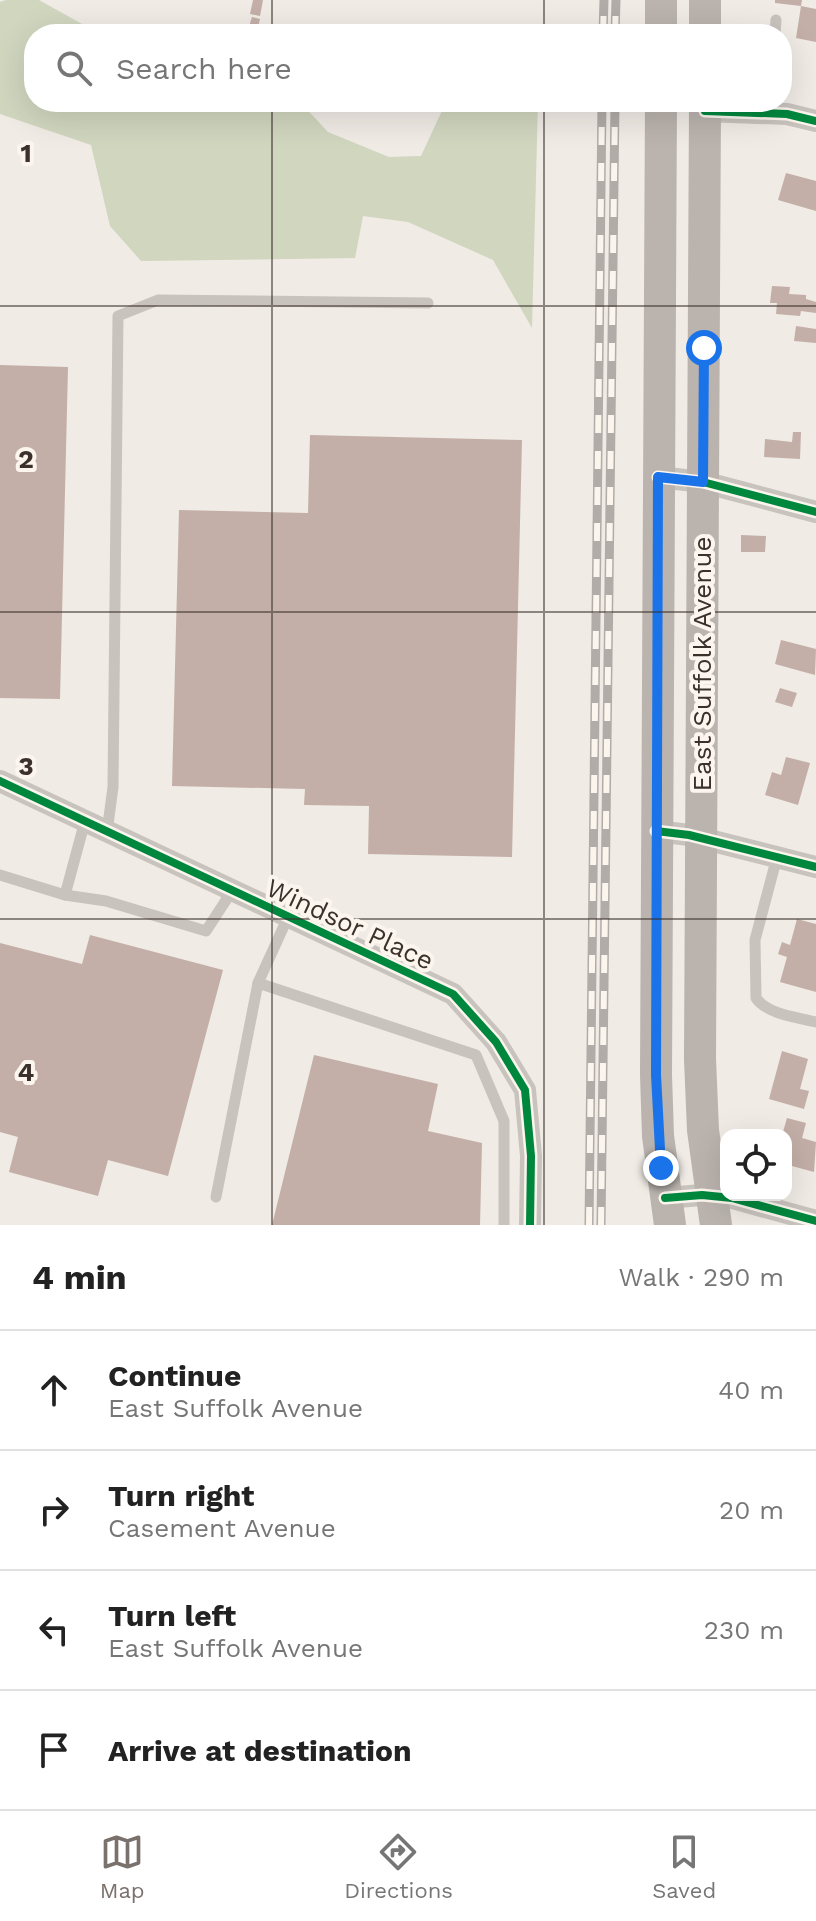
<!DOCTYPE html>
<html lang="en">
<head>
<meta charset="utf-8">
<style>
	body { margin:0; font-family:"Work Sans",sans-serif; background:#f2f2f2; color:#222 }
	.controls { position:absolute; right:24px; bottom:24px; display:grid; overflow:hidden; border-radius:16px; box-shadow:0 8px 32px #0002 }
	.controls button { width:72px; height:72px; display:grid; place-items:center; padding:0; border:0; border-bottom:2px solid #e0e0e0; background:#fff; color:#222; font:40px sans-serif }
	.stop { position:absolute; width:24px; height:24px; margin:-18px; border:6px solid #1a73e8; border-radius:50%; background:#fff }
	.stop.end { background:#1a73e8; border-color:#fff; box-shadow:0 2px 8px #0008 }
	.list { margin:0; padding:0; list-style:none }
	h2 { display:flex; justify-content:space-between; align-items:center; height:104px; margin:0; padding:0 32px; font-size:34px }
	h2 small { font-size:26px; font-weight:400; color:#767676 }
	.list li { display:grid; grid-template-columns:52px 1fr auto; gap:24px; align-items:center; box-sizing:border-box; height:120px; padding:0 32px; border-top:2px solid #e0e0e0 }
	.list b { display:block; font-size:30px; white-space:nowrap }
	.list p { margin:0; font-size:26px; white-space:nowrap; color:#767676 }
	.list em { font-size:26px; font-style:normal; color:#767676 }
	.icon { flex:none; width:44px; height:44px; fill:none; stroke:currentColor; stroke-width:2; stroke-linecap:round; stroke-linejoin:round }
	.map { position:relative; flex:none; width:816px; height:1225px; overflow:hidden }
	.search { position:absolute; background:#fff; box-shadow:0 8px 32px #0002; left:24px; right:24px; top:24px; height:88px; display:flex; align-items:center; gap:20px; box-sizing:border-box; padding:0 28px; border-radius:32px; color:#767676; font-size:30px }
	.sheet { height:584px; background:#fff }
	nav { display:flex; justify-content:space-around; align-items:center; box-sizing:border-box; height:112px; border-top:2px solid #e0e0e0; background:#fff; font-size:22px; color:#767676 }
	nav a { display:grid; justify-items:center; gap:4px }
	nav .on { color:#7a716c }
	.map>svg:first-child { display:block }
</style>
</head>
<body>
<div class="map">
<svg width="816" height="1225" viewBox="0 0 816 1225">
	<rect width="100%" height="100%" fill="#f0ebe5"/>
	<polygon fill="#d1d6bf" points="6,0 39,0 100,34 34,34 34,102 174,102 198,112 262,102 300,102 328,132 389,157 421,156 446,102 538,102 532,328 493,260 408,222 363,216 355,258 141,261 110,226 91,145 0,114 0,2"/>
	<g fill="#c3afa7">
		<polygon points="253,0 263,0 260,16 250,14"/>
		<polygon points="775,0 802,0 801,6 816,9 816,42 796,38 801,6 775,3"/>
		<polygon points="252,17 260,19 257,32 248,30"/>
		<polygon points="786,173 816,181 816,211 778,200"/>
		<polygon points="772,286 790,287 789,294 806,295 806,299 816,302 816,313 801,311 800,316 776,314 777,303 770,303"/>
		<polygon points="796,326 816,329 816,343 794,341"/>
		<polygon points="0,365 68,367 60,699 0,698"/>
		<polygon points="793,432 801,432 800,459 764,457 765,439 792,442"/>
		<polygon points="310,435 522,440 512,857 368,854 369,806 304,805 305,789 172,786 179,510 308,513"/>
		<polygon points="741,535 766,536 765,552 741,552"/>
		<polygon points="781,640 816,649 815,675 775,664"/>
		<polygon points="780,688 797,693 792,707 775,702"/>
		<polygon points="786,757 810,763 798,805 765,795 772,772 781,775"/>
		<polygon points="797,919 816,924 816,992 780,982 787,957 778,954 782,942 790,945"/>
		<polygon points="90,935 223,970 168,1176 108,1160 98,1196 9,1172 18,1137 0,1132 0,943 82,964"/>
		<polygon points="782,1051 808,1059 800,1089 809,1091 804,1109 769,1099"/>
		<polygon points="314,1055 438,1084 428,1131 482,1143 480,1225 272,1225"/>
		<polygon points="787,1118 806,1123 802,1138 816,1142 814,1172 792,1166 790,1171 786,1170 786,1135 778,1135 779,1131 783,1132"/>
	</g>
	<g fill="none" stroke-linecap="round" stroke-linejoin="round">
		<g stroke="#c9c3be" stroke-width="11">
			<polyline points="775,34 776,20"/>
			<polyline points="107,832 113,787 118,316 158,300 428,303"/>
			<path d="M 777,857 L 755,940 L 756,998 C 768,1015 797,1017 816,1022"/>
			<polyline points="0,875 65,895 85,821"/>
			<polyline points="65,895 106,901 206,931 232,891"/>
			<polyline points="258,983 476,1055 504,1121 504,1225"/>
			<polyline points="216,1197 258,983 288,917"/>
		</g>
		<g stroke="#c9c3be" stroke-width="22">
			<polyline points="705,111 787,114 816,121"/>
			<polyline points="658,477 703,482 816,512"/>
			<polyline points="0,781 453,994 496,1042 525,1090 531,1156 530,1225"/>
			<polyline points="656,831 689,835 816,867"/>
			<polyline points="665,1198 702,1195 732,1198 816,1221"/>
		</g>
		<g stroke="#bab3ae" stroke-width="32">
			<polyline points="661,34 661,0"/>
			<polyline points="705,34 705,0"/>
			<polyline points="661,102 656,1075 658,1136 670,1225"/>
			<polyline points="705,102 700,1059 703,1130 716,1225"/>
		</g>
		<g stroke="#b1aca8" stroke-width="9">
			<g id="rail">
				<polyline points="603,34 604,0"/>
				<polyline points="615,34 616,0"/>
				<polyline points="589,1225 602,102"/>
				<polyline points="601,1225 615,102"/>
			</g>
		</g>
		<use href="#rail" stroke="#fbf5ee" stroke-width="6" stroke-dasharray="18" stroke-linecap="butt"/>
		<g stroke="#fbf5ee" stroke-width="13">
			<g id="cycleway">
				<polyline points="705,111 787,114 816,121"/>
				<polyline points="658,477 703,482 816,512"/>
				<polyline points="0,781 453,994 496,1042 525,1090 531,1156 530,1225"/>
				<polyline points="656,831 689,835 816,867"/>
				<polyline points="665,1198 702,1195 732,1198 816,1221"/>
			</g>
		</g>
		<use href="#cycleway" stroke="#00873e" stroke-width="8"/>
	</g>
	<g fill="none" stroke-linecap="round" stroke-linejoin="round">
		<polyline stroke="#1a73e8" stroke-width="10" points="661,1168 656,1075 658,477 703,482 704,348"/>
	</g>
	<path fill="none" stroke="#3b302b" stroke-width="2" stroke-opacity="0.55" d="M 272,0 L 272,34M 544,0 L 544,34M 272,102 L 272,1225M 544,102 L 544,1225M 0,306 L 816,306M 0,612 L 816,612M 0,919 L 816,919"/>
	<g text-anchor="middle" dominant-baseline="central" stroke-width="8" stroke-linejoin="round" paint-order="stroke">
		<g font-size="26" fill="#3b302b" stroke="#fbf5ee">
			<text transform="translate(702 664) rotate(-90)">East Suffolk Avenue</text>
			<text transform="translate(350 924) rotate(25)">Windsor Place</text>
		</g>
	</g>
	<g font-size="26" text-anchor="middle" font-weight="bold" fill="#3b302b" stroke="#fbf5ee" stroke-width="8" stroke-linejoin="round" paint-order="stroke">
		<text x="26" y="162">1</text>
		<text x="26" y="468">2</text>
		<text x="26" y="775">3</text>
		<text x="26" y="1081">4</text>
	</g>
</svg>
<div class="controls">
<button><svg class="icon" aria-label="locate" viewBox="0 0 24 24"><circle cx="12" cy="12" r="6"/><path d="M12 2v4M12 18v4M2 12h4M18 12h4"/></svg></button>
</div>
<div class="stop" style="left:704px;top:348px"></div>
<div class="stop end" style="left:661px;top:1168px"></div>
<div class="search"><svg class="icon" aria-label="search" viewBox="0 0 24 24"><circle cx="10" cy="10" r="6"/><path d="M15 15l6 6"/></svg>Search here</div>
</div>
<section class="sheet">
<h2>4 min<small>Walk · 290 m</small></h2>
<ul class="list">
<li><svg class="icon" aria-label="ahead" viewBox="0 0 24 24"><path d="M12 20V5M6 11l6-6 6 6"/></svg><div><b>Continue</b><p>East Suffolk Avenue</p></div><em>40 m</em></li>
<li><svg class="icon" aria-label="right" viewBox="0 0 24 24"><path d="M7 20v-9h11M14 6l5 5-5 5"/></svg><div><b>Turn right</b><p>Casement Avenue</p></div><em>20 m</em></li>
<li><svg class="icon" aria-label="left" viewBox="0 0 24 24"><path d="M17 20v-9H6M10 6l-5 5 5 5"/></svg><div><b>Turn left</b><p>East Suffolk Avenue</p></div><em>230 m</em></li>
<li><svg class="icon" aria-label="arrive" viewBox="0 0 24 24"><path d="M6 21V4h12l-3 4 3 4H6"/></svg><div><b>Arrive at destination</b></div></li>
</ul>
</section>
<nav>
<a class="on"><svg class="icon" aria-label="map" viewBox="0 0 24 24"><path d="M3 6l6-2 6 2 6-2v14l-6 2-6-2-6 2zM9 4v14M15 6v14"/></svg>Map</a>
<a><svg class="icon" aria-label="directions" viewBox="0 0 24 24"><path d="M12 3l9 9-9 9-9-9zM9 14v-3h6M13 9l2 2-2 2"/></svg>Directions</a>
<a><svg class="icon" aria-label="saved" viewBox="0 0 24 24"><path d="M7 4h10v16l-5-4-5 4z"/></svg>Saved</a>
</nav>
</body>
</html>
